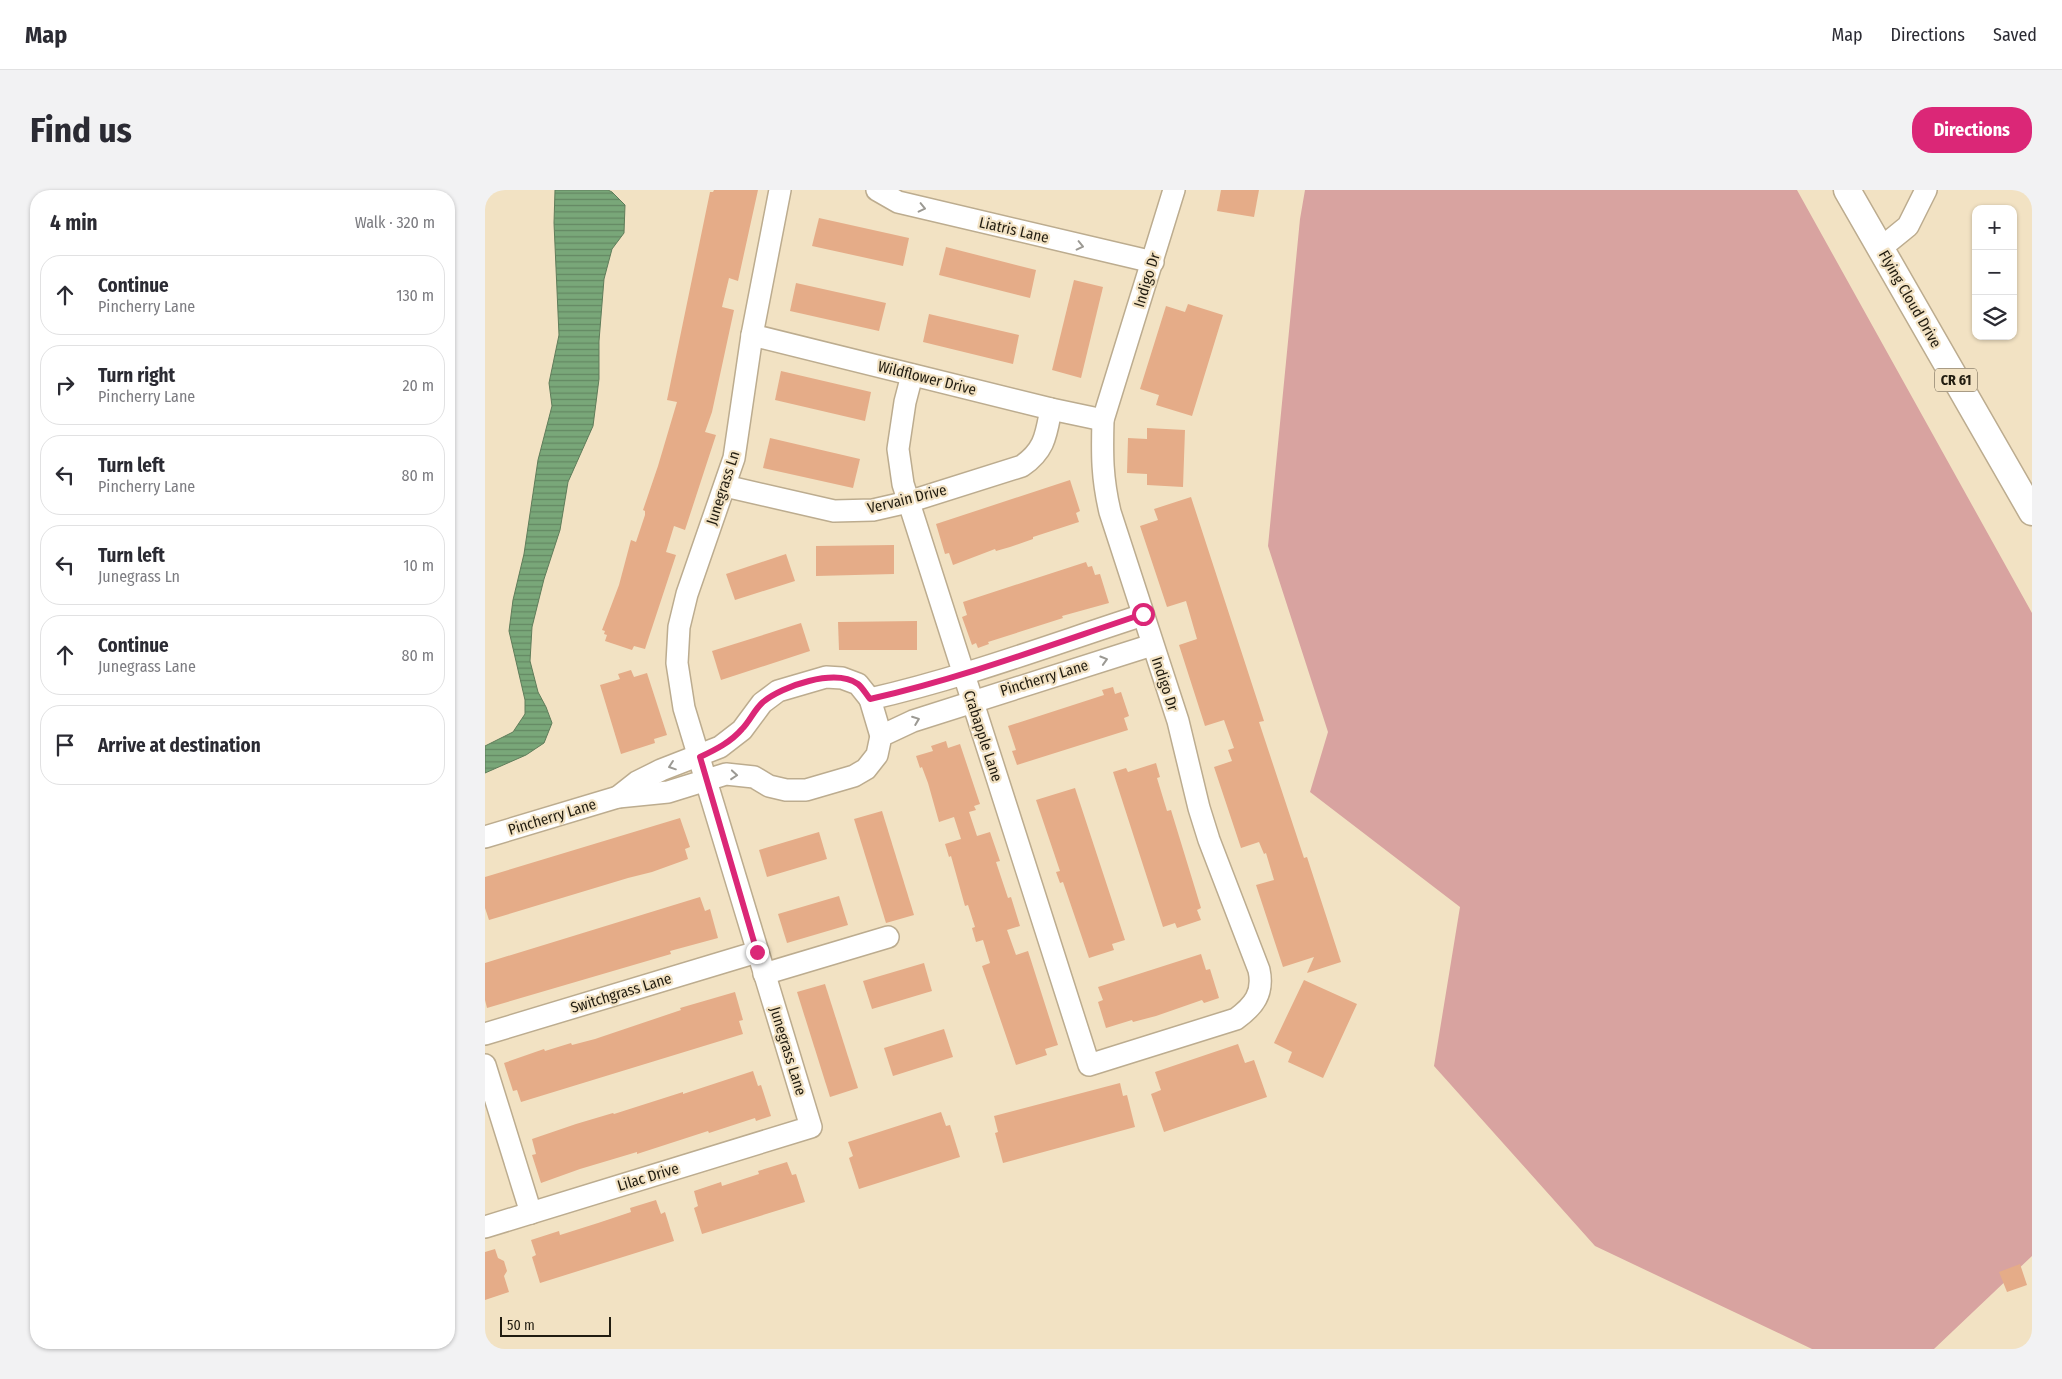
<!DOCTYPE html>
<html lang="en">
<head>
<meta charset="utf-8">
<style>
	body { margin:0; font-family:"Fira Sans Condensed",sans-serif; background:#f2f2f3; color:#2b2b33 }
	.controls { position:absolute; right:15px; top:15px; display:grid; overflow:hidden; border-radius:10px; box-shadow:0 1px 4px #0004 }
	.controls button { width:45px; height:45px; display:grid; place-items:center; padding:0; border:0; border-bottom:1px solid #e1e1e2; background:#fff; color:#2b2b33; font:25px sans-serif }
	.scale { position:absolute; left:15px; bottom:12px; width:111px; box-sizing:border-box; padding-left:5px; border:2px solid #211c10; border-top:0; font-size:14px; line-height:18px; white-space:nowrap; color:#211c10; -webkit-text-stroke:4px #f2e2c3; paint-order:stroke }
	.stop { position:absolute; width:15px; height:15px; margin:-11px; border:4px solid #db2777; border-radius:50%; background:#fff }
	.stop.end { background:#db2777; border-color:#fff; box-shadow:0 1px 5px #0008 }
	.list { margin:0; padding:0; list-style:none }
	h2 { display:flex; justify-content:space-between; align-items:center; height:65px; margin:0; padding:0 20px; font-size:21px }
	h2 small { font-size:16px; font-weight:400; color:#7c7c81 }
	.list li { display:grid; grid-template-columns:32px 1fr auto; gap:15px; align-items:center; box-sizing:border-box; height:80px; margin:0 10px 10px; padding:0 10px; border:1px solid #e1e1e2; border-radius:20px }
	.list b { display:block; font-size:19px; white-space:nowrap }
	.list p { margin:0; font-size:16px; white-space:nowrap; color:#7c7c81 }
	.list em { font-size:16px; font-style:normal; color:#7c7c81 }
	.icon { flex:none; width:28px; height:28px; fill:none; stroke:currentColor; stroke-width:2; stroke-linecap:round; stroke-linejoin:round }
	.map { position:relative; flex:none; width:1547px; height:1159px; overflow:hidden; border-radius:20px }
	header { display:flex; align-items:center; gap:30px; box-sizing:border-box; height:70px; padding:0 25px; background:#fff; border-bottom:1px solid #e1e1e2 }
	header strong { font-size:24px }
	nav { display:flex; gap:28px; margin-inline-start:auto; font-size:18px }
	.intro { display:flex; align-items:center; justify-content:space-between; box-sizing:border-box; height:120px; padding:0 30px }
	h1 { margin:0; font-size:35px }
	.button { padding:12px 22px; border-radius:20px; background:#db2777; color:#fff; font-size:18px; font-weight:700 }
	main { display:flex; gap:30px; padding:0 30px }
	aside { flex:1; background:#fff; border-radius:20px; box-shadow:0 1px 4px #0004 }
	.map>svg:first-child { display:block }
</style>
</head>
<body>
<header>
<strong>Map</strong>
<nav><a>Map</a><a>Directions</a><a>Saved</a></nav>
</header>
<div class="intro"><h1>Find us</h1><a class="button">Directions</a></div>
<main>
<aside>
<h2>4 min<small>Walk · 320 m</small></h2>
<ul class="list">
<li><svg class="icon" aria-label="ahead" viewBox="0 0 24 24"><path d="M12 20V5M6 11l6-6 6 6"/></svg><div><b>Continue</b><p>Pincherry Lane</p></div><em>130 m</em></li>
<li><svg class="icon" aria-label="right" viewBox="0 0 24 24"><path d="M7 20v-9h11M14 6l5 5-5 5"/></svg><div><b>Turn right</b><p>Pincherry Lane</p></div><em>20 m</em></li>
<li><svg class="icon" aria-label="left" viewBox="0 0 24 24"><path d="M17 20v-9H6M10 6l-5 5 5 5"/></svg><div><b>Turn left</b><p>Pincherry Lane</p></div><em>80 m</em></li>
<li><svg class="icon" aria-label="left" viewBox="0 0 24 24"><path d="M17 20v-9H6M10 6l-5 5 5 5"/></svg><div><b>Turn left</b><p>Junegrass Ln</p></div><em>10 m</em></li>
<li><svg class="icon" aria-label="ahead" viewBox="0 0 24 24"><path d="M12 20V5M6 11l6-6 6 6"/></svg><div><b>Continue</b><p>Junegrass Lane</p></div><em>80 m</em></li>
<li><svg class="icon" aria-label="arrive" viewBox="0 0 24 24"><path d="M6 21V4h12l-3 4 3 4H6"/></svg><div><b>Arrive at destination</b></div></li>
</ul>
</aside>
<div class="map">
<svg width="1547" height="1159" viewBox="0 0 1547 1159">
	<defs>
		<pattern id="water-rules" width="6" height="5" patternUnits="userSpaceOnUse" patternTransform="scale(1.25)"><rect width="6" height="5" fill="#79a779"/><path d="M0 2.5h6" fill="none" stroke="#638762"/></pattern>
	</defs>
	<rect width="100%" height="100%" fill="#f2e2c3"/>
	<polygon fill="#d8a3a0" points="820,0 1312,0 1547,423 1547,1066 1449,1159 1327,1159 1110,1056 949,876 975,717 825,602 843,542 783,356 815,29"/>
	<polygon fill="url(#water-rules)" stroke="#5f7d5a" points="70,0 123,0 127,2 140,15 139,43 127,59 119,89 114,151 114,189 108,236 83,292 75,340 59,389 47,437 45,471 53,502 61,517 67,533 59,553 41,565 0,583 0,556 28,542 40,524 40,510 24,441 28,410 39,364 53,270 67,216 64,193 74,145 69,33"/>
	<g fill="#e5ac88">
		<polygon points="229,0 273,0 253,91 244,88 237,117 249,120 227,222 220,242 231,245 200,340 189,336 181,362 191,365 160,459 149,456 147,460 120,451 122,445 119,444 120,441 117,440 134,395 146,350 151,352 160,325 160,321 158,320 173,276 192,212 182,210 225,2 228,2"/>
		<polygon points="736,0 774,0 769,27 732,21"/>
		<polygon points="334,28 424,48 418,76 327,56"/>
		<polygon points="461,57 551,80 545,108 454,85"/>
		<polygon points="589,90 618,97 596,188 567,180"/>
		<polygon points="311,93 401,113 394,141 305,121"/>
		<polygon points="703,114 738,125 707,226 671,215 674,205 655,199 681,116 700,122"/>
		<polygon points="444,124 534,145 528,174 438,152"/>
		<polygon points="296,181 386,202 380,231 290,210"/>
		<polygon points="662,238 700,240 698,297 662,295 662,284 642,283 643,248 662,249"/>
		<polygon points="285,248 375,269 368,298 278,278"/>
		<polygon points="585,290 595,321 591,323 594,332 548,347 548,349 525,357 511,361 510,359 468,375 464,363 460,364 451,334"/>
		<polygon points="706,307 779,531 774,532 819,668 822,667 856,772 822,783 829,767 798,777 771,695 789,690 781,663 779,664 774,652 756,658 729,577 747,571 743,560 749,558 739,530 720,536 694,455 712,449 701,411 682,417 655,336 673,330 669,319"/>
		<polygon points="409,355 409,384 331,386 331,356"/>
		<polygon points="301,364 310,391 250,410 241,384"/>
		<polygon points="601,372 603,377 607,376 610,385 615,384 624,413 577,426 578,428 503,452 504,454 493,458 491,453 487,455 477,427 482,425 478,412"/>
		<polygon points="432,431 432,460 354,460 353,432"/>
		<polygon points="316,433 325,461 236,490 227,461"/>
		<polygon points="146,480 149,487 162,483 182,545 169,549 170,553 136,564 115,495 135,489 133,484"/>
		<polygon points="628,497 630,504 636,502 644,526 639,528 643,540 532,575 527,561 531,560 523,536 619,505 617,500"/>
		<polygon points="461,551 463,558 475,554 495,614 489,616 491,620 484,622 492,646 505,642 515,671 511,672 523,708 526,707 535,736 522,740 531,765 543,761 573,855 560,859 562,865 531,875 497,776 505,773 498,750 491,752 487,738 490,737 483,715 480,716 466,666 464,667 460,654 476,649 469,627 454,632 443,593 437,577 435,578 431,566 448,561 446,556"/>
		<polygon points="671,573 675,587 672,588 682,621 686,620 716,718 712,720 716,730 692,738 690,733 678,737 628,582 641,578 643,582"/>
		<polygon points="590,598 640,750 627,754 629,760 604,768 578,692 575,693 571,682 575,681 551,610"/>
		<polygon points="397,621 429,725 401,733 369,629"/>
		<polygon points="195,628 205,657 200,659 203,669 167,682 143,688 4,730 0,718 0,687"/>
		<polygon points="334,642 342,669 282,687 274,660"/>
		<polygon points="354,706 363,735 302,753 293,724"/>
		<polygon points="215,707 220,721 225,719 233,748 185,761 186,764 2,818 0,810 0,773"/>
		<polygon points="716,764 721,780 725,779 734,808 719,813 717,810 671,826 648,832 647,830 621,838 613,812 618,810 613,797"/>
		<polygon points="439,773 447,801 387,819 378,791"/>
		<polygon points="819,790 872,814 838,888 803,872 807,862 789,853"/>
		<polygon points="340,794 373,898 345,907 312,802"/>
		<polygon points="250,802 258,830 254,831 258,844 36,912 32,900 28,901 19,873 59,859 60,861 86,853 87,855 110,849 196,820 195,818"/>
		<polygon points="459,839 468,867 408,886 399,858"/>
		<polygon points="753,854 760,873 769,870 782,907 679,942 666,904 676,900 670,882"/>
		<polygon points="268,881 273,896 276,895 286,926 271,931 270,928 224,943 223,941 152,964 152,962 95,979 56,993 47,965 51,964 47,949 91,934 128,923 129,924 198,902 198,904"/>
		<polygon points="635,893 638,906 642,905 650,937 518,973 510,943 513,942 509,926"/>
		<polygon points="456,922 461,936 465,935 475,967 374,999 364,968 368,966 363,952"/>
		<polygon points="302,972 307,985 311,984 320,1012 217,1044 209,1018 213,1016 209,1001 236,992 237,996 274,984 273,981"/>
		<polygon points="171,1010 176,1024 180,1022 189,1051 55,1093 47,1067 51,1065 46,1050 74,1041 75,1045 113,1033 146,1022 145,1018"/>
		<polygon points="10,1059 13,1068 19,1071 22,1081 19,1086 24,1102 0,1110 0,1062"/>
		<polygon points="1535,1074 1542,1095 1522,1102 1514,1082"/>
	</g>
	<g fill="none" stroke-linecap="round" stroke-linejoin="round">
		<g stroke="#bcac8f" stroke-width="24">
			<g id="minor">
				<polyline points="392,0 413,12 668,72"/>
				<polyline points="1396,58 1423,36 1441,0"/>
				<polyline points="267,145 566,219 618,230"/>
				<path d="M 427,185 L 420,212 L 413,259 L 418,294 L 604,875 L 751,829 C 769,816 779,803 774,780 L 724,650 L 714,618 L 693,531 L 625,322 C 617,288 617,265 618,230 L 689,0"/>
				<path d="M 240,296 L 349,321 L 388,320 L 423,312 L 537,276 C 560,260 561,245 566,219"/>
				<polyline points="385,509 396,546"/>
				<path d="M 133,607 L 152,592 L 176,580 L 235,557 L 257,540 L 277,513 L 293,501 L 341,487 L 357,488 L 373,494 L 385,509 C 478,488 568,454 658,425"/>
				<polyline points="0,647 133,607 183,602 241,584 269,587 284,596 301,600 321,600 369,586 381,579 392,565 396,546 428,531 667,455"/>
				<polyline points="279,784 403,747"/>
				<polyline points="0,844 272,762"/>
				<polyline points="0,875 46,1023"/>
				<polyline points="0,1037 326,937 199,518 192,473 194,437 202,404 249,268 267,145 295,0"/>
			</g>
		</g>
		<g stroke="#bcac8f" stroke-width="29">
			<polyline id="major" points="1362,0 1547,322"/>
		</g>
		<use href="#minor" stroke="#fff" stroke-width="21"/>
		<use href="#major" stroke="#fff" stroke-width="26"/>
	</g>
	<defs><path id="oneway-chevron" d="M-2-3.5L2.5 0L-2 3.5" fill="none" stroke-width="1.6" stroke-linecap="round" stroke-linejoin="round" transform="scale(1.25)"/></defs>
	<g stroke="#9b9993">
		<use href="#oneway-chevron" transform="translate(437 18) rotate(13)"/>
		<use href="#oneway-chevron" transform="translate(595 56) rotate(13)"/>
		<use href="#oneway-chevron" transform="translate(619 470) rotate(-17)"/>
		<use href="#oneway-chevron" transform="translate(431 530) rotate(-21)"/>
		<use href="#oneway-chevron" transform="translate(187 576) rotate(161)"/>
		<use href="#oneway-chevron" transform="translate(249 585) rotate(5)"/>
	</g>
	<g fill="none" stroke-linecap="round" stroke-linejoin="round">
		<path stroke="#db2777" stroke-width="6" d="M 272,762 L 215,567 C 230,560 246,552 257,539 C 265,531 269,520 278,512 C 297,496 350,478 373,494 C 377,497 381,504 385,509 C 478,488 568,454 658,424"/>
	</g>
	<g text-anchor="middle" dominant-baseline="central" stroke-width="4.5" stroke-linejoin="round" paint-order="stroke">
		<rect fill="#f2e2c3" stroke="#605746" stroke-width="1" x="1450" y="178.5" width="42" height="23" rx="4"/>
		<g font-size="14" font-weight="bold" fill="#211c10">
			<text x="1471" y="190">CR 61</text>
		</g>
		<g font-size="15" fill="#211c10" stroke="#f2e2c3">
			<text transform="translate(529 40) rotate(13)">Liatris Lane</text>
			<text transform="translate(662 90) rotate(-73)">Indigo Dr</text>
			<text transform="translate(1425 109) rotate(60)">Flying Cloud Drive</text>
			<text transform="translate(442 188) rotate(14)">Wildflower Drive</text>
			<text transform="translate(238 298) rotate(-72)">Junegrass Ln</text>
			<text transform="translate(422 309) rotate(-14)">Vervain Drive</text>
			<text transform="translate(559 488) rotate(-17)">Pincherry Lane</text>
			<text transform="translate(680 494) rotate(72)">Indigo Dr</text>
			<text transform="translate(498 546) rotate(72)">Crabapple Lane</text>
			<text transform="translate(67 627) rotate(-17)">Pincherry Lane</text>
			<text transform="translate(136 803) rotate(-17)">Switchgrass Lane</text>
			<text transform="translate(303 861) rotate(73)">Junegrass Lane</text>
			<text transform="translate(163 987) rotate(-17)">Lilac Drive</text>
		</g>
	</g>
</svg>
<div class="controls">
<button>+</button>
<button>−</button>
<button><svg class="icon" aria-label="layers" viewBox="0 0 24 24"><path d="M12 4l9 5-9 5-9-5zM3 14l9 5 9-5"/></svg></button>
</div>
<div class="scale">50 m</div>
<div class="stop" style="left:658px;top:424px"></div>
<div class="stop end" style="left:272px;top:762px"></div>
</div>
</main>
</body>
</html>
